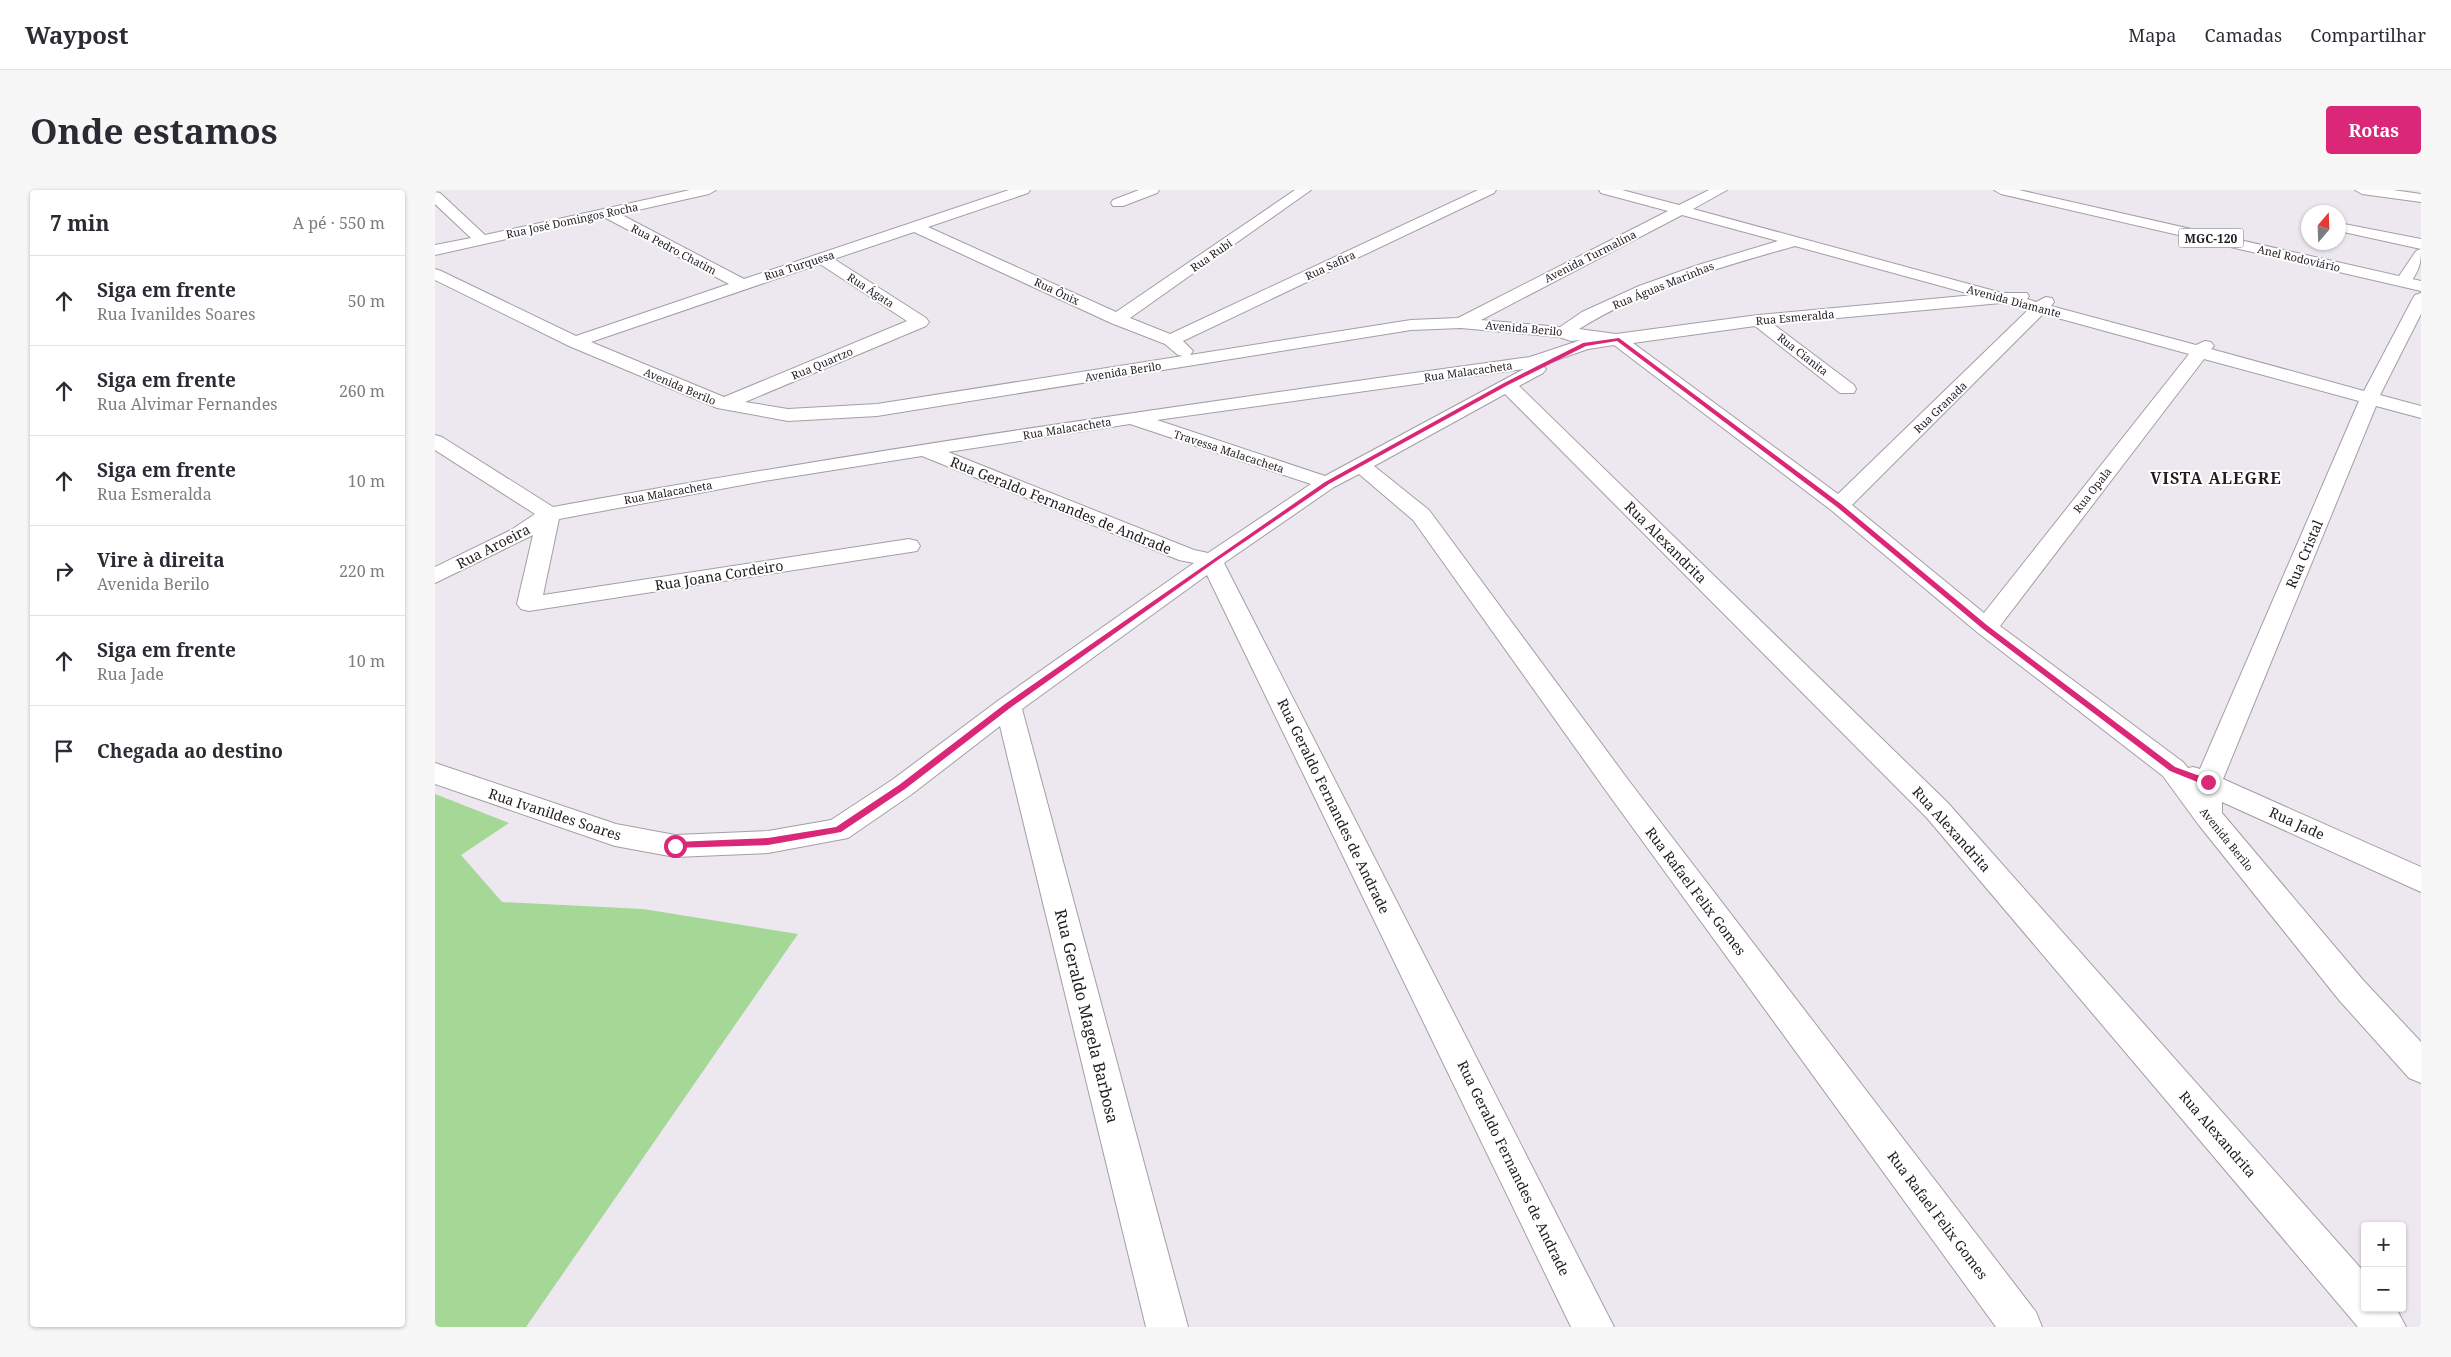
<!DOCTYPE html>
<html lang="pt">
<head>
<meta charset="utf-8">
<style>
	body { margin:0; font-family:"Noto Serif",serif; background:#f7f7f7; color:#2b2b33 }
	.controls { position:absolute; right:15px; bottom:15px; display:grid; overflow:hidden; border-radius:5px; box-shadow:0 1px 4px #0004 }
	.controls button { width:45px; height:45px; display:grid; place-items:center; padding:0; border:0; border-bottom:1px solid #e1e1e2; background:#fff; color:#2b2b33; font:25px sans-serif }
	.compass { position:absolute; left:1866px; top:15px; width:45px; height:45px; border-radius:50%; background:#fff; box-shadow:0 1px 4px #0004; rotate:19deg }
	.stop { position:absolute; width:15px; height:15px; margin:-11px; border:4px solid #db2777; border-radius:50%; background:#fff }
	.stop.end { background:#db2777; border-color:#fff; box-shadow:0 1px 5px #0008 }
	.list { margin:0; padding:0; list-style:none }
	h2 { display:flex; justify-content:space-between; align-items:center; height:65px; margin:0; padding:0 20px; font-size:21px }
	h2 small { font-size:16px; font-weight:400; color:#7c7c81 }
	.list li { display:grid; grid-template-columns:32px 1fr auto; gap:15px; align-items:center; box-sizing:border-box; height:90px; padding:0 20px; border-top:1px solid #e1e1e2 }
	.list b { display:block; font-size:19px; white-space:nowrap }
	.list p { margin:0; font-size:16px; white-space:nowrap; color:#7c7c81 }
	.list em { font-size:16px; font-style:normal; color:#7c7c81 }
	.icon { flex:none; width:28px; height:28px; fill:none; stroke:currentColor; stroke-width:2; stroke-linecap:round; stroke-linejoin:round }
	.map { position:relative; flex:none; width:1986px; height:1137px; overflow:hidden; border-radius:5px }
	header { display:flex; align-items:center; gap:30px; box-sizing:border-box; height:70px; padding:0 25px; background:#fff; border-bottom:1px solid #e1e1e2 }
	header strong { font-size:24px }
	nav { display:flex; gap:28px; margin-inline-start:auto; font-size:18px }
	.intro { display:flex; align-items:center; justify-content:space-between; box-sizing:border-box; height:120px; padding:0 30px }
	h1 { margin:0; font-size:35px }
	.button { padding:12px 22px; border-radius:5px; background:#db2777; color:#fff; font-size:18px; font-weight:700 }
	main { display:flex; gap:30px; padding:0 30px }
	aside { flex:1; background:#fff; border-radius:5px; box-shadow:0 1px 4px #0004 }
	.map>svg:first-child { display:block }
</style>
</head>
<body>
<header>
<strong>Waypost</strong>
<nav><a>Mapa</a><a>Camadas</a><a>Compartilhar</a></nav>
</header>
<div class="intro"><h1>Onde estamos</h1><a class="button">Rotas</a></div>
<main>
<aside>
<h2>7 min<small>A pé · 550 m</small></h2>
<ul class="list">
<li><svg class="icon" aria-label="ahead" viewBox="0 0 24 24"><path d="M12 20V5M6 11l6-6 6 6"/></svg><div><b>Siga em frente</b><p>Rua Ivanildes Soares</p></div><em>50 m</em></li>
<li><svg class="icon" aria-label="ahead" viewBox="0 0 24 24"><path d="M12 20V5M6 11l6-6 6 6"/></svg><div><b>Siga em frente</b><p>Rua Alvimar Fernandes</p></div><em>260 m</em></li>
<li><svg class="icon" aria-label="ahead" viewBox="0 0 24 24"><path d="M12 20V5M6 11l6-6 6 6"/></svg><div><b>Siga em frente</b><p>Rua Esmeralda</p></div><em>10 m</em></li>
<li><svg class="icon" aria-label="right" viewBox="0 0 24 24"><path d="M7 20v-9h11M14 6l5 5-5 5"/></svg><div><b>Vire à direita</b><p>Avenida Berilo</p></div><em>220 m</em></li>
<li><svg class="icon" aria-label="ahead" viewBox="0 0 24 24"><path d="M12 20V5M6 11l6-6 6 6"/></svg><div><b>Siga em frente</b><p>Rua Jade</p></div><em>10 m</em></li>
<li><svg class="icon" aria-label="arrive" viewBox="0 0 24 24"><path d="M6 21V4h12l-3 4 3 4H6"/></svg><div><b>Chegada ao destino</b></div></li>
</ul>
</aside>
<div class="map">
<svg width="1986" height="1137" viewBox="0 0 1986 1137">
	<rect width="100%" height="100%" fill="#ede8f0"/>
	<polygon fill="#a5d796" points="0,604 74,633 26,665 67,712 208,719 363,744 91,1137 0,1137"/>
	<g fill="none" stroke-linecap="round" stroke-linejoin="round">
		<g stroke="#a39ea6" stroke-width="2">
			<g id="minor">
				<path d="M 255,0 L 281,0 L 274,4 L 185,24 L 309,89 L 574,0 L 595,0 L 593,3 L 493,37 L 681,122 L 860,0 L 876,0 L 695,128 L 735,144 L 1043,0 L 1061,0 L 1059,3 L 748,151 L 758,161 L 755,165 L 976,130 L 1023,128 L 1233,21 L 1166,3 L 1164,0 L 1187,0 L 1244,15 L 1274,0 L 1292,0 L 1258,19 L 1567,103 L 1592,103 L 1594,106 L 1592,109 L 1601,112 L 1611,107 L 1617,108 L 1619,112 L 1616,116 L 1761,155 L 1770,151 L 1776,152 L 1779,156 L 1776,159 L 1929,201 L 1978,108 L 1980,105 L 1986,103 L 1986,124 L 1945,205 L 1986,216 L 1986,228 L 1941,216 L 1788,589 L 1986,677 L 1986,702 L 1787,612 L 1787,623 L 1928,790 L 1986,852 L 1986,893 L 1974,888 L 1904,810 L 1763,634 L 1728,586 L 1542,442 L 1396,320 L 1179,155 L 1153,159 L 1107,175 L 1111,179 L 1108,183 L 1084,196 L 1512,612 L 1930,1083 L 1930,1118 L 1961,1118 L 1971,1137 L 1923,1137 L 1492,628 L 1070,204 L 939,276 L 994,320 L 1194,591 L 1601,1122 L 1607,1137 L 1561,1137 L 1174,605 L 978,330 L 924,284 L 899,297 L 789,373 L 1179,1137 L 1136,1137 L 772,385 L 587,519 L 753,1137 L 711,1137 L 565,536 L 477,604 L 413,648 L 333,663 L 240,667 L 180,656 L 0,594 L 0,573 L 181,634 L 240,645 L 333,641 L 396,630 L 457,590 L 564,510 L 759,373 L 744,370 L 487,266 L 329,291 L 124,329 L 108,405 L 474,349 L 482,351 L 485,356 L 482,361 L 94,421 L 86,419 L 82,414 L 98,345 L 0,393 L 0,377 L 76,340 L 100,324 L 0,260 L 0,245 L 7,247 L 118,317 C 442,258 768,212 1095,167 L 1146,150 L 1136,151 L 1124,147 L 1026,138 L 976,140 L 442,226 L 353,231 L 282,218 L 134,156 L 0,90 L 0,79 L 6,81 L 141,146 L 294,94 L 169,27 L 0,65 L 0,55 L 36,48 L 0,14 L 0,2 L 5,3 L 50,45 ZM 1247,25 L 1343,51 L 1263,75 L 1204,96 L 1147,122 L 1125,137 L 1046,130 ZM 479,42 L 676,133 L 730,154 L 743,165 L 748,166 L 442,214 L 353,219 L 310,212 L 491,136 L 494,132 L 491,128 L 399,69 ZM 1360,56 L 1539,105 L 1323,125 L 1181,144 L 1144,139 C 1210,98 1286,77 1360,56 ZM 385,74 L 472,131 L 289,207 L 156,152 ZM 1566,113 L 1593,120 L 1403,304 L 1198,153 L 1320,136 L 1405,203 L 1419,203 L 1421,199 L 1419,195 L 1338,134 ZM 1608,124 L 1754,164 L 1549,423 L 1417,315 ZM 1769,169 L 1924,211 L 1765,579 L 1758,577 L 1753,578 L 1748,572 L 1565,436 ZM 1089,179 L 890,286 L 722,230 ZM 695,234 L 876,294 L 773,363 L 759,360 L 513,262 Z"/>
				<polygon points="704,0 724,0 722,3 688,16 678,16 676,13 678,10"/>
				<polygon points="1920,0 1958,0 1986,4 1986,12 1927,4"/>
				<polygon points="1904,33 1986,49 1986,59 1904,41"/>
				<path d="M 1986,59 C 1986,77 1983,81 1974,95 L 1962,95 L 1960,92 L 1981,61 Z"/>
			</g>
		</g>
		<g stroke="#a39ea6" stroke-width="2">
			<polygon id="major" points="1559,0 1584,0 1986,91 1986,101 1566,4"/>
		</g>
		<use href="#minor" fill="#fff" fill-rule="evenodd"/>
		<use href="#major" fill="#fff" fill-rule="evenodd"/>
	</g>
	<polygon fill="#db2777" points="1184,148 1406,314 1553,436 1740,577 1776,590 1776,595 1770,595 1735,581 1548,439 1402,317 1182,151 1151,156 1073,195 894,294 780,372 575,518 470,599 406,642 333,655 237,658 236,656 240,652 333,648 401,637 464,595 570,514 890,292 1069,193 1148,153"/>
	<g text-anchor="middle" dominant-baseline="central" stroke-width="4" stroke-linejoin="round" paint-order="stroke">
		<g font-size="11" fill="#1f1d20" stroke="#fff">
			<text transform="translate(137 30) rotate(-12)">Rua José Domingos Rocha</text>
			<text transform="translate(239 59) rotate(28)">Rua Pedro Chatim</text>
			<text transform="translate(776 65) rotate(-35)">Rua Rubi</text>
			<text transform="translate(1155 66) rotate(-27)">Avenida Turmalina</text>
			<text transform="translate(1864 68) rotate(13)">Anel Rodoviário</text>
			<text transform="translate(364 75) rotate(-18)">Rua Turquesa</text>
			<text transform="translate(895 75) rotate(-25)">Rua Safira</text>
			<text transform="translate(1228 95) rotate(-22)">Rua Águas Marinhas</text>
			<text transform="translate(436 100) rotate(33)">Rua Ágata</text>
			<text transform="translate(622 101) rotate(25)">Rua Ônix</text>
			<text transform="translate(1579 111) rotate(15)">Avenida Diamante</text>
			<text transform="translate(1360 127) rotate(-5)">Rua Esmeralda</text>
			<text transform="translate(1089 138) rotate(5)">Avenida Berilo</text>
			<text transform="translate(1368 164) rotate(38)">Rua Cianita</text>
			<text transform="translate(387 173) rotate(-23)">Rua Quartzo</text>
			<text transform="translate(688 181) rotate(-9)">Avenida Berilo</text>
			<text transform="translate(1033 181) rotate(-8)">Rua Malacacheta</text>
			<text transform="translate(245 196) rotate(23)">Avenida Berilo</text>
			<text transform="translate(1505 217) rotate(-44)">Rua Granada</text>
			<text transform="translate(632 238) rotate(-9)">Rua Malacacheta</text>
			<text transform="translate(794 261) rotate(18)">Travessa Malacacheta</text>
			<text transform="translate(1657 300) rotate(-52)">Rua Opala</text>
			<text transform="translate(233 302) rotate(-10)">Rua Malacacheta</text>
			<text transform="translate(1792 649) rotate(51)">Avenida Berilo</text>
		</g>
		<rect fill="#fff" stroke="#626163" stroke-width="1" x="1743.5" y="38.5" width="65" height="19" rx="4"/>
		<g font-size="12" font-weight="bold" fill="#1f1d20">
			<text x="1776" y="48">MGC-120</text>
		</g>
		<g font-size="14" fill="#1f1d20" stroke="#fff">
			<text transform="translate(626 315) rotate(22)">Rua Geraldo Fernandes de Andrade</text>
			<text transform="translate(1231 352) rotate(45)">Rua Alexandrita</text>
			<text transform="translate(58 356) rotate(-27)">Rua Aroeira</text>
			<text transform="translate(1869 364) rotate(-67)">Rua Cristal</text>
			<text transform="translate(284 385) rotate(-9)">Rua Joana Cordeiro</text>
			<text transform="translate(899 616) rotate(64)">Rua Geraldo Fernandes de Andrade</text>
			<text transform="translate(120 624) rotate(18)">Rua Ivanildes Soares</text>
			<text transform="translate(1862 633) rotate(24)">Rua Jade</text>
			<text transform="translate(1517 639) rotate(48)">Rua Alexandrita</text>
			<text transform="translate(1261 701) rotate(53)">Rua Rafael Felix Gomes</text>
			<text transform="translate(1783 944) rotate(49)">Rua Alexandrita</text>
			<text transform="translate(1079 978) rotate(64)">Rua Geraldo Fernandes de Andrade</text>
			<text transform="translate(1503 1025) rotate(53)">Rua Rafael Felix Gomes</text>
		</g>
		<g font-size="16" font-weight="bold" letter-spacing="1" fill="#1f1d20" stroke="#fff">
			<text x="1781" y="288">VISTA ALEGRE</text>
		</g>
		<g font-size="16" fill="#1f1d20" stroke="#fff">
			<text transform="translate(652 826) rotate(76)">Rua Geraldo Magela Barbosa</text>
		</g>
	</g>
</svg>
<div class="controls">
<button>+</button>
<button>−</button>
</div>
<svg class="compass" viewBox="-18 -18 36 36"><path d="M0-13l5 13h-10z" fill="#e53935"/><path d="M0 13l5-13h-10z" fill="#7c7c81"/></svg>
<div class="stop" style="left:240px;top:656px"></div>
<div class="stop end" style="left:1773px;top:592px"></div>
</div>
</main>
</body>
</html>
